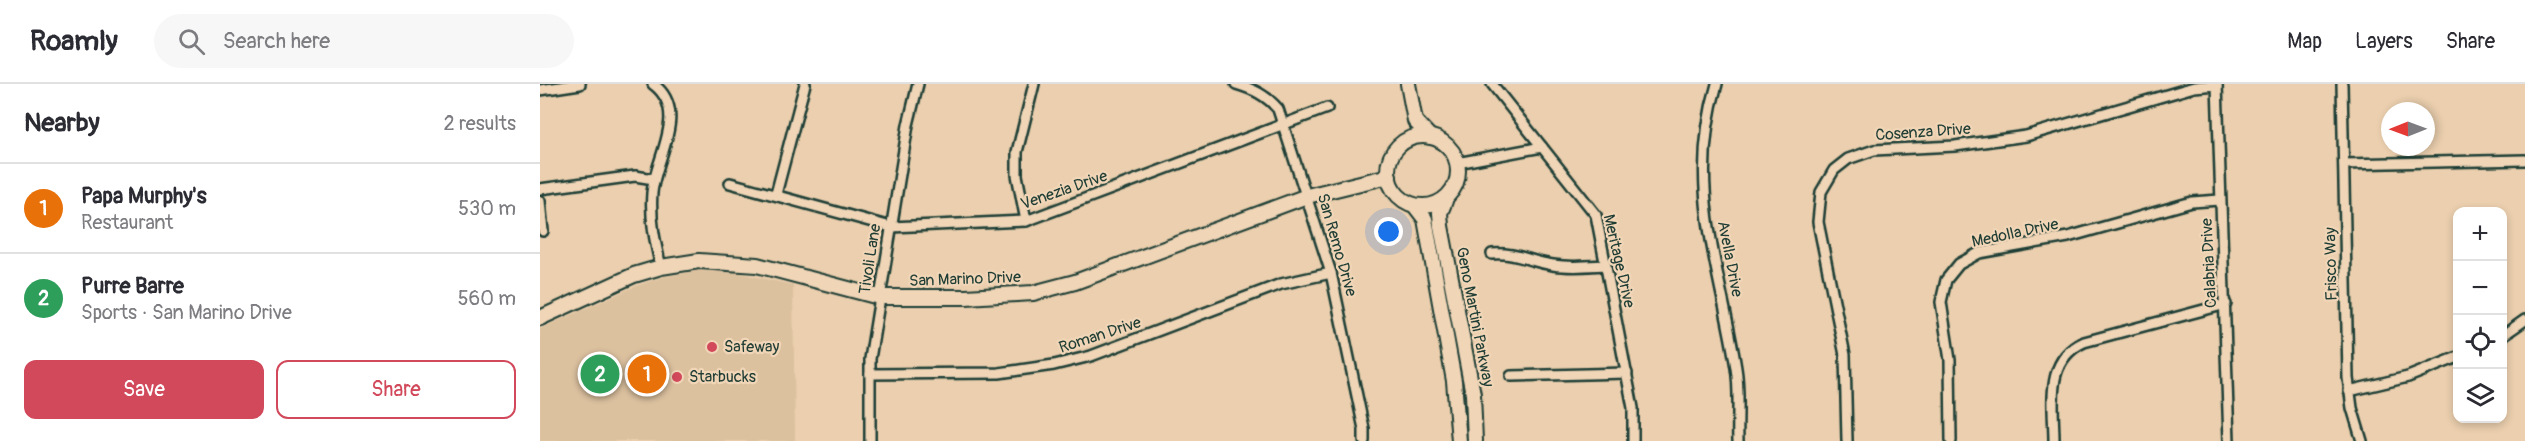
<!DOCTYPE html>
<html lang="en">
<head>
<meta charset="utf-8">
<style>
	body { margin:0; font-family:Pangolin,sans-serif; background:#f7f7f7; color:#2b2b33 }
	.controls { position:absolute; right:18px; bottom:18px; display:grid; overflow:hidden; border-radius:12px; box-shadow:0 3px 9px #0003 }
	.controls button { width:54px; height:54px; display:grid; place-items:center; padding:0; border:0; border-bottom:2px solid #e1e1e2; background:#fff; color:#2b2b33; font:30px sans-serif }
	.compass { position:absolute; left:1841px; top:18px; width:54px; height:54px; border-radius:50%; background:#fff; box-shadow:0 3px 9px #0003; rotate:269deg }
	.you { position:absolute; left:849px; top:148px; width:21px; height:21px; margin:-15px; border:4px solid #fff; border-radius:50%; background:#1a73e8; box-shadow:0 0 0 9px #1a73e833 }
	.badge { display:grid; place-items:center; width:39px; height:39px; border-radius:50%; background:#d1495b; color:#fff; font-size:20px; font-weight:700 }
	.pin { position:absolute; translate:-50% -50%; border:3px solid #fff; box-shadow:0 2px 6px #0006 }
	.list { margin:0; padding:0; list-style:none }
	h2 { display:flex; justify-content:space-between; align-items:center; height:78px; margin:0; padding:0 24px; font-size:26px }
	h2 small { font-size:20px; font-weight:400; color:#7c7c81 }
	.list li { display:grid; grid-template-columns:39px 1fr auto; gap:18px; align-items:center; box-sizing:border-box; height:90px; padding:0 24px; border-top:2px solid #e1e1e2 }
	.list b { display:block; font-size:22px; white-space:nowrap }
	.list p { margin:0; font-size:20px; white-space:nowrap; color:#7c7c81 }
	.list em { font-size:20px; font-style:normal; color:#7c7c81 }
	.actions { display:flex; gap:12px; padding:18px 24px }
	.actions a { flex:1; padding:14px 0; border:2px solid #d1495b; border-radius:12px; text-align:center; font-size:21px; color:#d1495b }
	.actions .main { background:#d1495b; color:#fff }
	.icon { flex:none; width:33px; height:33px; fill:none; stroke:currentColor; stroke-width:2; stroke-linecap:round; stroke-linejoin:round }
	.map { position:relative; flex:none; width:1985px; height:357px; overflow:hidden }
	header { display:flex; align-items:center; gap:36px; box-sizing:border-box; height:84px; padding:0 30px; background:#fff; border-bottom:2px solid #e1e1e2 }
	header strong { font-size:28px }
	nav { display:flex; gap:33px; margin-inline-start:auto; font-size:21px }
	.search { width:420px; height:54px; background:#f7f7f7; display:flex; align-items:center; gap:15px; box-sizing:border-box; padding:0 21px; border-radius:33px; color:#7c7c81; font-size:22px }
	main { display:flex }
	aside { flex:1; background:#fff }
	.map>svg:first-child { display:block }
</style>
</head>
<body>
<header>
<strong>Roamly</strong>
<div class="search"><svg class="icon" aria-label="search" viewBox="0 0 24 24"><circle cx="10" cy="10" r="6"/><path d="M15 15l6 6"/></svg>Search here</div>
<nav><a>Map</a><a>Layers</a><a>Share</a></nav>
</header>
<main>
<aside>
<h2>Nearby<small>2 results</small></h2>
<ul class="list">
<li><span class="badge" style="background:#e8710a">1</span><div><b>Papa Murphy's</b><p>Restaurant</p></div><em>530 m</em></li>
<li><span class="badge" style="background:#2e9e5b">2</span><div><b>Purre Barre</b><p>Sports · San Marino Drive</p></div><em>560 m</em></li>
</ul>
<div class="actions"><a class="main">Save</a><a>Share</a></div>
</aside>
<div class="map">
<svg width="1985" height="357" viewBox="0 0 1985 357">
	<rect width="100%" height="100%" fill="#ebcfae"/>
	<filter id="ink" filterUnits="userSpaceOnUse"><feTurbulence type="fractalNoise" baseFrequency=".0167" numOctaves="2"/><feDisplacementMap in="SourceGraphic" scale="12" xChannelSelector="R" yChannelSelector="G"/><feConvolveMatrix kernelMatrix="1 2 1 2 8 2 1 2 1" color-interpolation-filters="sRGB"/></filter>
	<g filter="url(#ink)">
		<polygon fill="#dcc19f" points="156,187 194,188 253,201 255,357 0,357 0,245 96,202 123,193"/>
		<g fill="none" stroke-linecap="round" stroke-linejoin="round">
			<g stroke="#1f3d34" stroke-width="14">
				<g id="street">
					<path d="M 113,0 C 150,27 115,74 112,109 C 110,135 115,158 121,183"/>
					<path d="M 696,0 C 713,5 726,11 738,25 L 791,189 L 824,345 L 824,357"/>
					<polyline points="952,0 1056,131 1093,324 1093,357"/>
					<path d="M 1177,0 C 1146,103 1180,183 1196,284 C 1200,307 1197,333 1198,357"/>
					<polyline points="1677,0 1689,357"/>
					<polyline points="1802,0 1808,294 1812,324 1822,357"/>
					<polyline points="0,6 40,0"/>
					<polyline points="917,79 1002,63"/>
					<polyline points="1804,80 1985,76"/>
					<polyline points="190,99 351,143 486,137 787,24"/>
					<polyline points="0,105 95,92 114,95"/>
					<polyline points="236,110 265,0"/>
					<polyline points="0,117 3,147"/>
					<polyline points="486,137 477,91 477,68 494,0"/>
					<path d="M 952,170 C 975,168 991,178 1013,181 C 1031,184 1048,182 1066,181"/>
					<polyline points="1962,252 1985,236"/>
					<polyline points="330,290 459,289 514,281 551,272 741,200 791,189"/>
					<polyline points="971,292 1087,289"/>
					<polyline points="1809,307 1868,293 1918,273"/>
					<polyline points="330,357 330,275 368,41 378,0"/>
					<polyline points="1307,357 1305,271 1278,138 1281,108 1294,86 1308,75 1334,66 1415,62 1486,52 1654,3 1677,1"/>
					<polyline points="1411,357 1410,276 1401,218 1406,196 1419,180 1439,169 1528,153 1652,118 1680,116"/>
					<path d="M 1514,357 C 1514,320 1504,276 1544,258 L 1686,220"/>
				</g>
			</g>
			<g stroke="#1f3d34" stroke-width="18">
				<g id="secondary">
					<polyline points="868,0 875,37 890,53"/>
					<circle cx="883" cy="87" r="35"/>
					<polyline points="905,117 900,129 901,142 933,310 935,357"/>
					<polyline points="875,122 885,135 914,297 919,357"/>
					<polyline points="0,234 94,191 121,183 159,177 217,181 339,213 426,213 493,209 535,198 767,112 849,92"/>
				</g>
			</g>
			<use href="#street" stroke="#f0d5b7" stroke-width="9"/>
			<use href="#secondary" stroke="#f0d5b7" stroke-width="14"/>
		</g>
	</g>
	<g fill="#d1495b" stroke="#f0d5b7" stroke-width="2">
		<circle cx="172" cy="263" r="6"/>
		<circle cx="137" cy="293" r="6"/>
	</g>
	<g text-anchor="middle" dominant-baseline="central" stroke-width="4.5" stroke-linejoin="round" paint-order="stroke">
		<g font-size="16" fill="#1f3d34" stroke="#f0d5b7">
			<text transform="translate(1383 48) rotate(-4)">Cosenza Drive</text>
			<text transform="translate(524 106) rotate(-19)">Venezia Drive</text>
			<text transform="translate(1475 149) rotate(-12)">Medolla Drive</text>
			<text transform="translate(797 161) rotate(74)">San Remo Drive</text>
			<text transform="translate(330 175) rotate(-81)">Tivoli Lane</text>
			<text transform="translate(1190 175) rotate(79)">Avella Drive</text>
			<text transform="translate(1079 177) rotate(77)">Meritage Drive</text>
			<text transform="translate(1669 179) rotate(-93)">Calabria Drive</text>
			<text transform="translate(1791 180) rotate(-91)">Frisco Way</text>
			<text transform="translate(425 195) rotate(-2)">San Marino Drive</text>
			<text transform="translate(935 233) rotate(79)">Geno Martini Parkway</text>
			<text transform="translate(560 251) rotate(-18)">Roman Drive</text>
		</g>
		<g font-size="16" fill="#1f3d34" stroke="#f0d5b7" text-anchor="start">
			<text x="184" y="263">Safeway</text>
			<text x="149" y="293">Starbucks</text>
		</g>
	</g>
</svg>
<div class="controls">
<button>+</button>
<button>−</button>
<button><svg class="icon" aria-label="locate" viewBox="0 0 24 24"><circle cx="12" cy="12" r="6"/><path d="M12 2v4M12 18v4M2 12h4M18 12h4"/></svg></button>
<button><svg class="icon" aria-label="layers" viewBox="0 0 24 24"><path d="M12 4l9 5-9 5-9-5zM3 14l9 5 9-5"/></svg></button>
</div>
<svg class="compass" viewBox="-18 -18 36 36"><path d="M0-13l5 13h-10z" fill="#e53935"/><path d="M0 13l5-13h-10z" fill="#7c7c81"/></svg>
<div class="you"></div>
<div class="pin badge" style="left:107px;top:290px;background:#e8710a">1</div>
<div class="pin badge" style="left:60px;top:290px;background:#2e9e5b">2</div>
</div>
</main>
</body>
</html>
